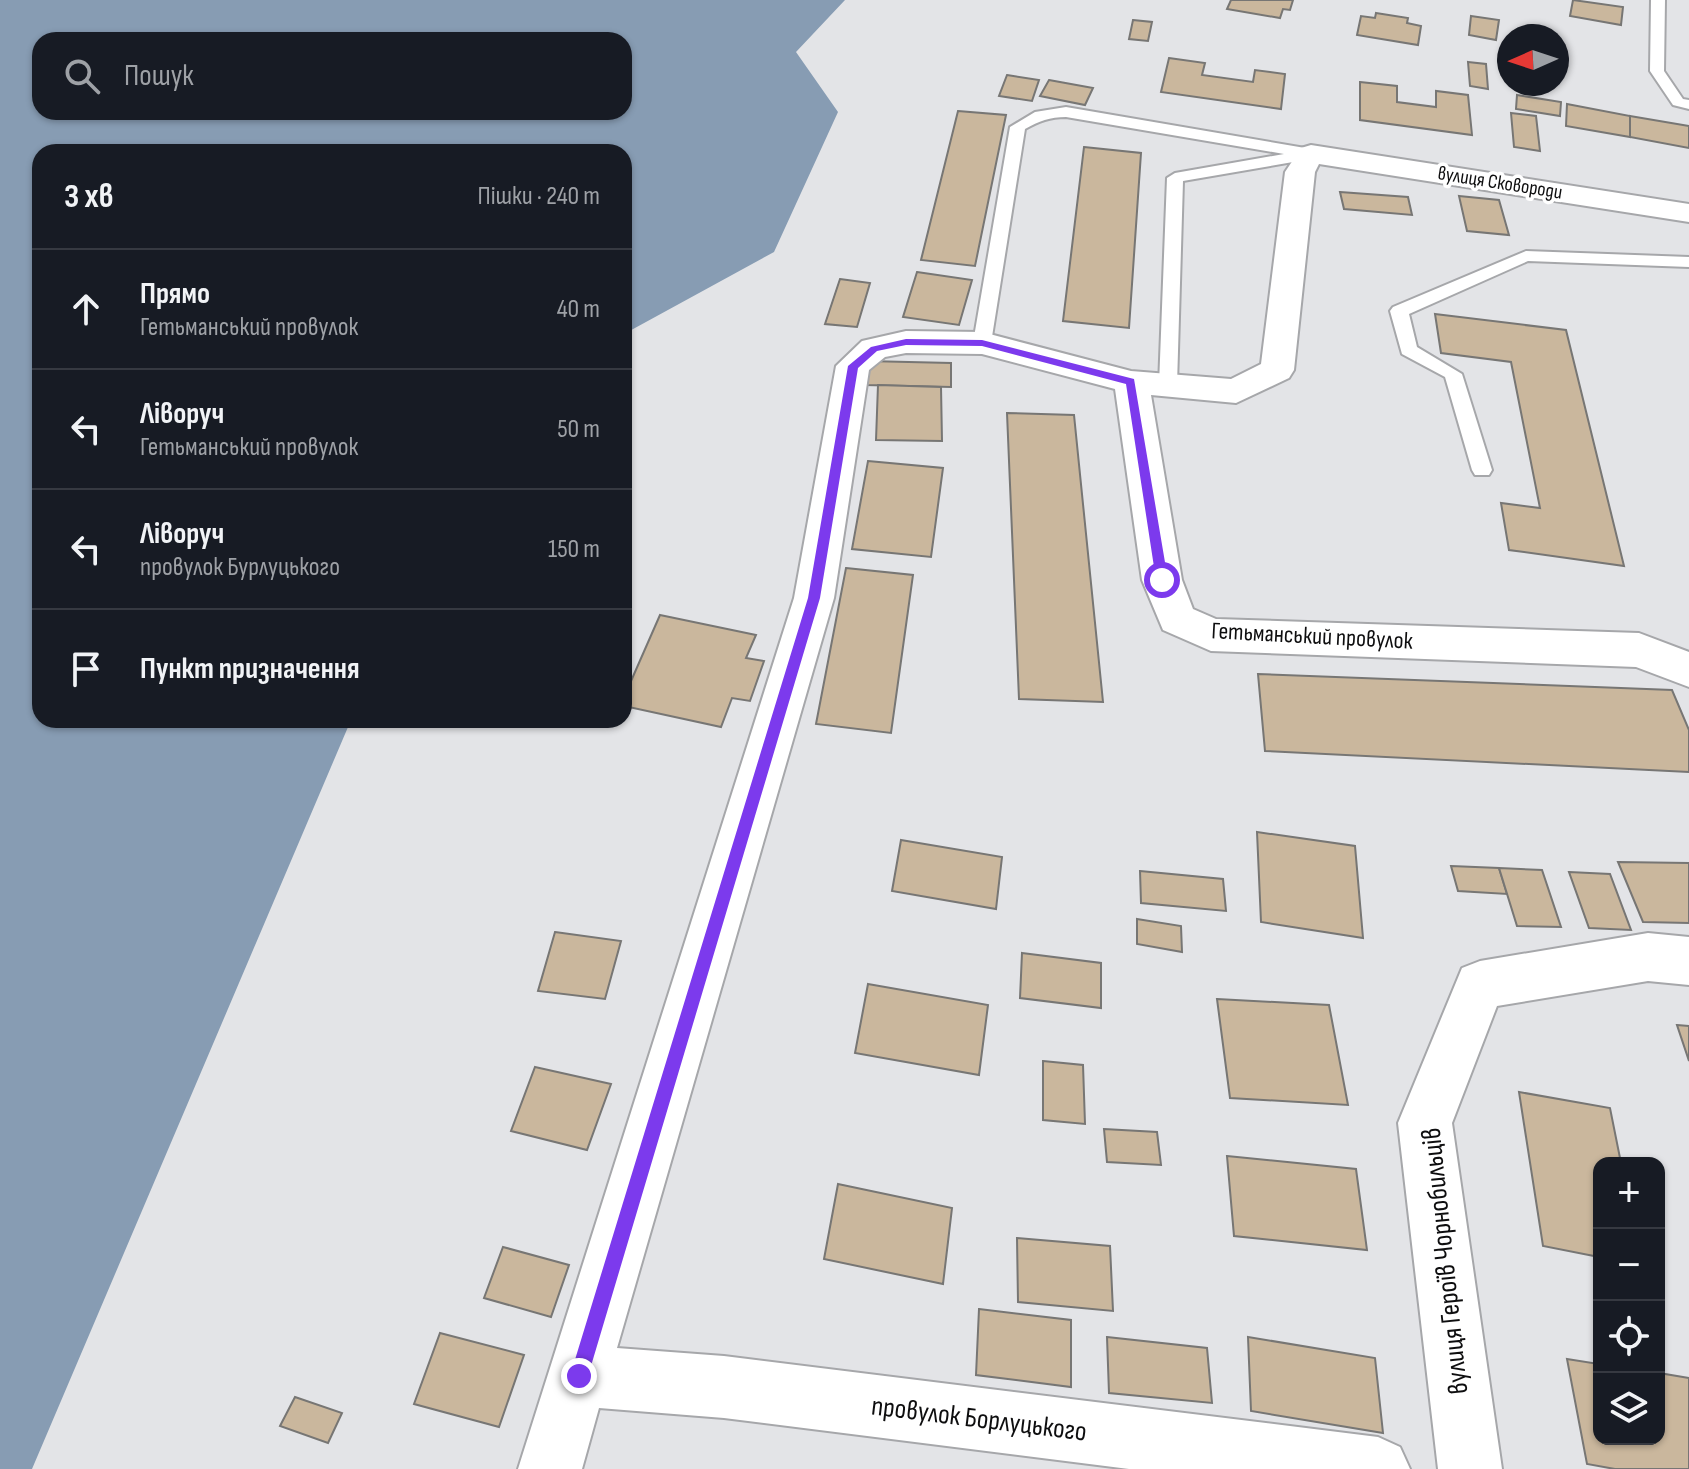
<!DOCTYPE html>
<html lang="uk">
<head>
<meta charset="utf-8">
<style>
	body { margin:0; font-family:"Sofia Sans Condensed",sans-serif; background:#20242c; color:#f1f3f6 }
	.controls { position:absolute; right:24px; bottom:24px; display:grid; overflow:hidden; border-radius:16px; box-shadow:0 2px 6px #0004 }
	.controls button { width:72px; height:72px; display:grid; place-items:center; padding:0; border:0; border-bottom:2px solid #363941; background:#171b24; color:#f1f3f6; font:40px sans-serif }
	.compass { position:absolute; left:1497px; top:24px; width:72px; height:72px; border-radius:50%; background:#171b24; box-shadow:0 2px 6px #0004; rotate:267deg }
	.stop { position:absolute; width:24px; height:24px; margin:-18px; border:6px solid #7c3aed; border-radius:50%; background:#fff }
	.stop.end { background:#7c3aed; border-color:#fff; box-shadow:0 2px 8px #0008 }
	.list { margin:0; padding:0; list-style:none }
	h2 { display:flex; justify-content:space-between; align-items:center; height:104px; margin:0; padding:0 32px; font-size:34px }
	h2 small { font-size:26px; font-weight:400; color:#9ea1a6 }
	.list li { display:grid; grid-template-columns:52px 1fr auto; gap:24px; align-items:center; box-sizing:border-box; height:120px; padding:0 32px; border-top:2px solid #363941 }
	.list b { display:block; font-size:30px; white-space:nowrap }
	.list p { margin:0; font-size:26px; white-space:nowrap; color:#9ea1a6 }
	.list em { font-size:26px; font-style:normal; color:#9ea1a6 }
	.icon { flex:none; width:44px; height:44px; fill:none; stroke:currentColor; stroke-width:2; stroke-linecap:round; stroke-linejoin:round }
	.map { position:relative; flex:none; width:1689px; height:1469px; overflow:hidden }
	.search { position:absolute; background:#171b24; box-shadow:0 2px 6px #0004; left:32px; top:32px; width:600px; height:88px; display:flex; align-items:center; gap:20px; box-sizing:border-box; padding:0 28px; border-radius:24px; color:#9ea1a6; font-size:30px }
	.panel { position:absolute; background:#171b24; box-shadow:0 2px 6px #0004; left:32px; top:144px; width:600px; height:584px; border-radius:24px }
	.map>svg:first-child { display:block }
</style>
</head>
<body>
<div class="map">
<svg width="1689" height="1469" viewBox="0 0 1689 1469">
	<rect width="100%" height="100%" fill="#e3e4e7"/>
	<path fill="#879cb3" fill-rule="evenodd" d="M 0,0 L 845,0 L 796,52 L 838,112 L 774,252 L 624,334 L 624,152 L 40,152 L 40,720 L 351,720 L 32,1469 L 0,1469 ZM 40,40 L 624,40 L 624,112 L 40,112 Z"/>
	<g fill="#cab79d" stroke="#777674" stroke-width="2">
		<polygon points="1231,0 1293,0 1290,10 1283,9 1280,18 1227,9"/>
		<polygon points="1573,0 1623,7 1621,25 1570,16"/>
		<polygon points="1376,13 1408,18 1407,23 1421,26 1418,45 1357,35 1361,16 1375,18"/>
		<polygon points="1471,16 1499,20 1496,40 1469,35"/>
		<polygon points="1133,20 1152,22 1148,41 1129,39"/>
		<polygon points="1169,58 1205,63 1202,75 1253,82 1255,70 1285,74 1281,109 1161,92"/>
		<polygon points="1468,62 1486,64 1488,89 1470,86"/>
		<polygon points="1007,75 1039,80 1032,101 999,96"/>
		<polygon points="1049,80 1093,88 1085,105 1040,96"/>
		<polygon points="1360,82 1397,86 1397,102 1436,107 1436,91 1468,95 1472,135 1360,120"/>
		<polygon points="1517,95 1561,102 1560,116 1516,109"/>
		<polygon points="1567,104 1630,116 1630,137 1566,126"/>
		<polygon points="958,111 1006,115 975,266 921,260"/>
		<polygon points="1511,113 1536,116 1540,151 1514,147"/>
		<polygon points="1630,116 1689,126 1689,148 1630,137"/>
		<polygon points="1084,147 1141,153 1129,328 1063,321"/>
		<polygon points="1340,192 1408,197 1412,215 1344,209"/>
		<polygon points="1459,196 1499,200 1509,235 1467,231"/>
		<polygon points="917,272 972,280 959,325 903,317"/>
		<polygon points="840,279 870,283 857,327 825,324"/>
		<polygon points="1435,314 1566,330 1624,566 1509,550 1501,503 1540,508 1511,362 1441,353"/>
		<polygon points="866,361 951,363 951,387 865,385"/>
		<polygon points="878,385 941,387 942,441 876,440"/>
		<polygon points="1007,413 1074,415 1103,702 1019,699"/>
		<polygon points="868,461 943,468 931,557 852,549"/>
		<polygon points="846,568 913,575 891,733 816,724"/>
		<polygon points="660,615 756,635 746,658 764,661 750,701 732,698 721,727 624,706 624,697"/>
		<polygon points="1258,674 1672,690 1689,730 1689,772 1265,751"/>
		<polygon points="1257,832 1355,846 1363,938 1261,922"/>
		<polygon points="901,840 1002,857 996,909 892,891"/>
		<polygon points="1618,862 1689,863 1689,923 1643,922"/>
		<polygon points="1451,866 1499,868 1507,894 1458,891"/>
		<polygon points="1499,868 1542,870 1561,927 1517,926"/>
		<polygon points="1140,871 1223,879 1226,911 1141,903"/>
		<polygon points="1569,872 1610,874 1631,930 1589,928"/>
		<polygon points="1137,919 1181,926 1182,952 1137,944"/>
		<polygon points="555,932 621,941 605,999 538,991"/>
		<polygon points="1022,953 1101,963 1101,1008 1020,998"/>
		<polygon points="868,984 988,1005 979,1075 855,1053"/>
		<polygon points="1217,999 1329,1005 1348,1105 1230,1098"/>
		<polygon points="1677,1025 1689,1026 1689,1061"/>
		<polygon points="1043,1061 1083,1065 1085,1124 1043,1120"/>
		<polygon points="535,1067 611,1084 587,1150 511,1131"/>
		<polygon points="1519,1092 1610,1108 1621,1163 1599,1163 1599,1257 1543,1246"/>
		<polygon points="1104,1129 1157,1132 1161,1165 1107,1162"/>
		<polygon points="1227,1156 1356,1169 1367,1250 1234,1236"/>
		<polygon points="838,1184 952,1208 943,1284 824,1259"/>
		<polygon points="1017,1238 1110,1246 1113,1311 1018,1302"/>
		<polygon points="503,1247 569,1265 551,1317 484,1298"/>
		<polygon points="979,1309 1071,1320 1071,1387 976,1375"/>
		<polygon points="440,1333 524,1355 499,1427 414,1404"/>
		<polygon points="1107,1337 1207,1348 1212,1403 1109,1393"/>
		<polygon points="1248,1337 1375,1358 1383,1433 1251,1411"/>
		<polygon points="1567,1359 1599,1364 1599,1439 1659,1439 1659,1373 1689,1378 1689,1469 1615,1469 1587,1464"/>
		<polygon points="295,1397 342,1413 328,1443 280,1426"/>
	</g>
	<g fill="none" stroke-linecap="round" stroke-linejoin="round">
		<g stroke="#a6a7aa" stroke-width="4">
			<g id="lane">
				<polygon points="1651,0 1665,0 1664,71 1683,99 1689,100 1689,109 1673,105 1650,71"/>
				<path d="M 1066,107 L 1311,149 L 1319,154 L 1311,159 L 1301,157 L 1293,162 L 1183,181 L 1177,385 L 1175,389 L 1161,389 L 1159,385 L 1167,178 L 1175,173 L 1284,154 L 1066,117 C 1050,117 1039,121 1025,129 L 991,343 L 988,347 L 976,347 L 973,343 L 1010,127 L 1035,112 Z"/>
				<polygon points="1526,251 1689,257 1689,267 1528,261 1409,314 1417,347 1462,374 1492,470 1489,475 1475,475 1472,470 1445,377 1402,354 1390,311 1393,307"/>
			</g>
		</g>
		<g stroke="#a6a7aa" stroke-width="4">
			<g id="street">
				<polygon points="1311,145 1689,204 1689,222 1319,164 1315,172 1294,370 1289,378 1236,403 1151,395 1182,580 1193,609 1216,619 1639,633 1689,652 1689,687 1636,667 1211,651 1163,630 1142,580 1115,389 982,354 906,353 885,357 869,370 834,598 617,1348 724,1356 1378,1437 1400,1447 1410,1469 1129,1469 724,1418 599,1408 582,1469 518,1469 794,598 836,366 862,341 906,331 982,332 1131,371 1231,379 1261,364 1285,172 1301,148"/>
				<polygon points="1648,933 1689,937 1689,985 1648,981 1497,1006 1452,1123 1502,1469 1438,1469 1398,1123 1462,968 1480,961"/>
			</g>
		</g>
		<use href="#lane" fill="#fff" fill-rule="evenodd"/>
		<use href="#street" fill="#fff" fill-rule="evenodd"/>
	</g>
	<polygon fill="#7c3aed" points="906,339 982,340 1134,379 1168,580 1162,584 1156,580 1126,384 982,346 906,345 877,351 858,368 820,598 588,1376 585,1383 579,1385 573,1383 570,1376 808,598 848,366 871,347"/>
	<g text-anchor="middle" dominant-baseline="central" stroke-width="7" stroke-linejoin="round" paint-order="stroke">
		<g font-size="20" fill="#0e0e0f" stroke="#fff">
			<text transform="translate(1500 183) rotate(9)">вулиця Сковороди</text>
		</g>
		<g font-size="24" fill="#0e0e0f" stroke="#fff">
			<text transform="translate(1312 636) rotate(3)">Гетьманський провулок</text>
		</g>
		<g font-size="28" fill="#0e0e0f" stroke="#fff">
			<text transform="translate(1445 1261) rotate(-96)">вулиця Героїв Чорнобильців</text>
			<text transform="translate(979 1419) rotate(7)">провулок Борлуцького</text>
		</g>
	</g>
</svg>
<div class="controls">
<button>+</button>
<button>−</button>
<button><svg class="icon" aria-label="locate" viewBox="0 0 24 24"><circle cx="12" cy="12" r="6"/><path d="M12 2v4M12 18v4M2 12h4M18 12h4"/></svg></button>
<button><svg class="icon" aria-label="layers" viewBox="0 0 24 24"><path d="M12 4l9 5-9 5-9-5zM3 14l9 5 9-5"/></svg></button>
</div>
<svg class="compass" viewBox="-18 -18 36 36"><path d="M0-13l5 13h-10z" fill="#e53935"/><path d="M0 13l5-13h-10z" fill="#9ea1a6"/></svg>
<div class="stop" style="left:1162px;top:580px"></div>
<div class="stop end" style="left:579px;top:1376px"></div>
<div class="search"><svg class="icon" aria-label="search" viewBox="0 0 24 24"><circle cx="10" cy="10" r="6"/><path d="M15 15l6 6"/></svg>Пошук</div>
<section class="panel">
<h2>3 хв<small>Пішки · 240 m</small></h2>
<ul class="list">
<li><svg class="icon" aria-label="ahead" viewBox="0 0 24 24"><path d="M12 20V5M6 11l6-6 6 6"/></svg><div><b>Прямо</b><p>Гетьманський провулок</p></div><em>40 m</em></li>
<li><svg class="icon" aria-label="left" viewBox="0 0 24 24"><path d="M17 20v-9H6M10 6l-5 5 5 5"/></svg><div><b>Ліворуч</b><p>Гетьманський провулок</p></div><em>50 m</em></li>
<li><svg class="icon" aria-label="left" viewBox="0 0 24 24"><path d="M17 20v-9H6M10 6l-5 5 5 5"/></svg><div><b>Ліворуч</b><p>провулок Бурлуцького</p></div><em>150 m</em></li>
<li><svg class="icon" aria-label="arrive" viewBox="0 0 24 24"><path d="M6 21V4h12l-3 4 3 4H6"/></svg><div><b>Пункт призначення</b></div></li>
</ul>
</section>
</div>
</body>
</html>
